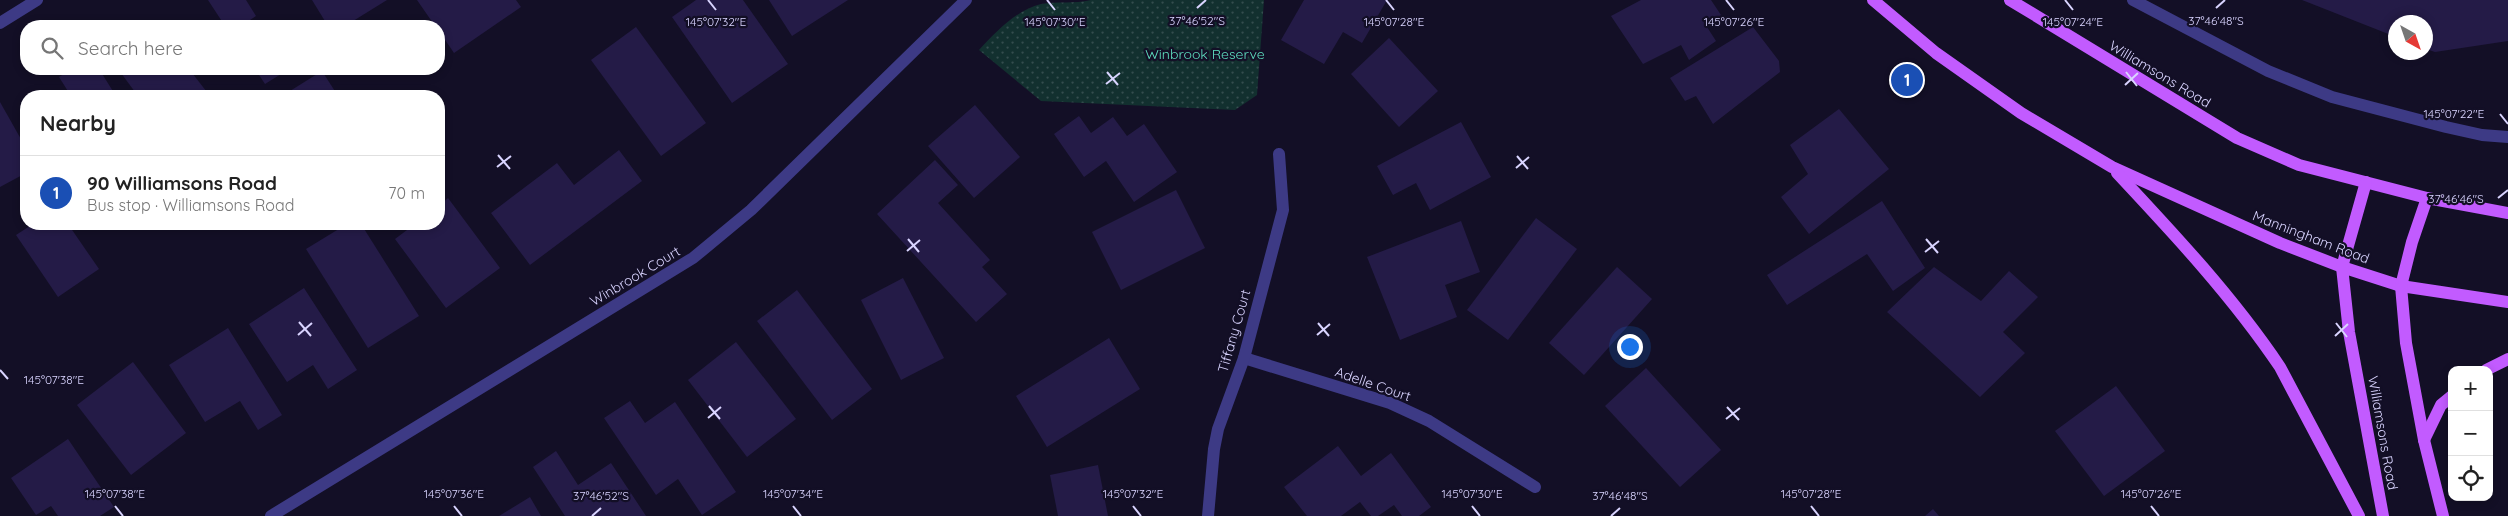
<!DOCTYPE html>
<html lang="en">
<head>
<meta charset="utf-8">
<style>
	body { margin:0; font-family:Quicksand,sans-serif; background:#f2f2f2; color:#222 }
	.controls { position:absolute; right:15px; bottom:15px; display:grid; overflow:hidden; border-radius:10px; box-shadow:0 2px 8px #0003 }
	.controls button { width:45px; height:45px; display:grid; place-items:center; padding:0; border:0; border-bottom:1px solid #e0e0e0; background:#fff; color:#222; font:25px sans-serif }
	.compass { position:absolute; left:2388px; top:15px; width:45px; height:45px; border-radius:50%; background:#fff; box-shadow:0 2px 8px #0003; rotate:140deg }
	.you { position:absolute; left:1629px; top:346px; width:18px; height:18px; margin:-12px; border:4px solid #fff; border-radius:50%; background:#1a73e8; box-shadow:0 0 0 8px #1a73e833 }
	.badge { display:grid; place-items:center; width:32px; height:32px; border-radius:50%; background:#ea580c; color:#fff; font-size:16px; font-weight:700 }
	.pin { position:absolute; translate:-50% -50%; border:2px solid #fff; box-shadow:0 1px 5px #0006 }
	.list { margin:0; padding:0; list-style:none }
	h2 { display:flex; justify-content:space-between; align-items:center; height:65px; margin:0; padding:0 20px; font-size:21px }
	h2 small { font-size:16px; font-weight:400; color:#767676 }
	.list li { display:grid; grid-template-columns:32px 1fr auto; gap:15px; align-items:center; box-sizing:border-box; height:75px; padding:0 20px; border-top:1px solid #e0e0e0 }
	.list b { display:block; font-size:19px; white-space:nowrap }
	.list p { margin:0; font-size:16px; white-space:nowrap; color:#767676 }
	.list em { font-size:16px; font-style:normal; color:#767676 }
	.icon { flex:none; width:28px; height:28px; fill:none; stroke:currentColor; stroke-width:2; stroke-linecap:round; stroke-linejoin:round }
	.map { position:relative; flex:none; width:2508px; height:516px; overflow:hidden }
	.search { position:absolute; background:#fff; box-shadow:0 2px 8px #0003; left:20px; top:20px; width:425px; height:55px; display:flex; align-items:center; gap:12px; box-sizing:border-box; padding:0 18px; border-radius:20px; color:#767676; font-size:19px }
	.panel { position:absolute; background:#fff; box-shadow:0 2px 8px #0003; left:20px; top:90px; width:425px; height:140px; border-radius:20px }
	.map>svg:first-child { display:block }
</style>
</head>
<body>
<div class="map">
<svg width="2508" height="516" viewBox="0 0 2508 516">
	<defs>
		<pattern id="grass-dots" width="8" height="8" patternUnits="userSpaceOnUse" patternTransform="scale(1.25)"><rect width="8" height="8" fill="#12302f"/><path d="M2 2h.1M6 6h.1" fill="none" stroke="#344d4e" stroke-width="1.8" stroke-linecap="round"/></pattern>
	</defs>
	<rect width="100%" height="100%" fill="#130f26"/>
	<path fill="url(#grass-dots)" d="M 1091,0 L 1264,0 L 1257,95 L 1235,110 L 1041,101 L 979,50 C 996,32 1016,10 1041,4 C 1057,1 1074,4 1091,0 Z"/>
	<g fill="#241b47">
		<polygon points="208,0 246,0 256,16 241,26 225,26"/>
		<polygon points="312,0 387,0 345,26 328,26"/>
		<polygon points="417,0 516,0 521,7 454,53 439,31 439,26 435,26"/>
		<polygon points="696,0 743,0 788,64 732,103 672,17"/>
		<polygon points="769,0 848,0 792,36"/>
		<polygon points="1304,0 1387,0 1362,43 1343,32 1324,64 1281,40"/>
		<polygon points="1641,0 1711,0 1721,15 1707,27 1716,41 1689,60 1681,45 1643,64 1611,16"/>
		<polygon points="2302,0 2508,0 2508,41 2435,52 2426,49 2426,22 2396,22 2396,37"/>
		<polygon points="636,27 706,123 661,156 591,60"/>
		<polygon points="1753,27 1779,61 1780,72 1713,124 1696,96 1685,101 1670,78"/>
		<polygon points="1389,38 1438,91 1399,127 1351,74"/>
		<polygon points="72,69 99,69 116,96 71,96 59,77"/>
		<polygon points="118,69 189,69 210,96 138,96"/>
		<polygon points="255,69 289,69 265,84"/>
		<polygon points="322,71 338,96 282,96"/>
		<polygon points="0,102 26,148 26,173 0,187"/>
		<polygon points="975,105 1020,157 974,198 928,146"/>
		<polygon points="1839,109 1889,169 1809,234 1781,197 1808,174 1790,145"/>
		<polygon points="1079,116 1091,133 1113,117 1127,136 1144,124 1177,172 1134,202 1106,161 1084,177 1054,134"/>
		<polygon points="1461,122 1491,177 1430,210 1416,183 1393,195 1377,166"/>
		<polygon points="619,150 642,181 530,265 491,213 557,163 574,185"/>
		<polygon points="935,160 958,185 938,203 990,260 982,267 1007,294 976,322 877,214"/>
		<polygon points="1176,190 1205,248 1121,290 1092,232"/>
		<polygon points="448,198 500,268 446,308 395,239 415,224 439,224 439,206"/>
		<polygon points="1882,201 1925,268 1893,291 1867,254 1787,305 1767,275"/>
		<polygon points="1536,218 1577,249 1508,340 1467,310"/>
		<polygon points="1461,221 1480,272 1445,285 1457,317 1400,340 1367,257"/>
		<polygon points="33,224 68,224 99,269 58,297 16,235"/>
		<polygon points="347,224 361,224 419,316 368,348 306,249"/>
		<polygon points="1617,267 1652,299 1584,375 1549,343"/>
		<polygon points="1934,267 1981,301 2009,271 2038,297 2003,332 2025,353 1980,397 1887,312"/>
		<polygon points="903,278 944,358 901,380 861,300"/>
		<polygon points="304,288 357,370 328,389 313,365 287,382 249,324"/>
		<polygon points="797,290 872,389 832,420 757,321"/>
		<polygon points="228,328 282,415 258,430 240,401 205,422 169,365"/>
		<polygon points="1109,338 1140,389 1047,447 1016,396"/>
		<polygon points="736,342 796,419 747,457 688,380"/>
		<polygon points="133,362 186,433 131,475 77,405"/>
		<polygon points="1646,368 1721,450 1680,487 1605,406"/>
		<polygon points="2116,386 2165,451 2104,496 2055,431"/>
		<polygon points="630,401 645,423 675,402 736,492 702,515 678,479 656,495 604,418"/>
		<polygon points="68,439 114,507 100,516 58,516 51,506 36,515 11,478"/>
		<polygon points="1338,446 1361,476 1391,453 1431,507 1419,516 1402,516 1394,505 1378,516 1371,516 1360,502 1341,516 1307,516 1284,487"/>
		<polygon points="556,451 578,485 611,463 646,516 565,516 533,467"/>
		<polygon points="1098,465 1108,516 1058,516 1050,475"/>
		<polygon points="530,497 541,516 499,516"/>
		<polygon points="1933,509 1939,516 1925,516"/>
	</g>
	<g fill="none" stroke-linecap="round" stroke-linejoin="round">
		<g stroke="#3d3a85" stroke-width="12">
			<polyline points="2133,0 2268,71 2332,97 2446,127 2482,135 2508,137"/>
			<polyline points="0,23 37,0"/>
			<polyline points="1244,358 1390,403 1429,421 1535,487"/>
			<polyline points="271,516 693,258 751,210 966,0"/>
			<polyline points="1208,516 1214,449 1218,429 1244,358 1283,210 1279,154"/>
		</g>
		<g stroke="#c25bff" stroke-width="12">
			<polyline points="1873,0 1936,53 2021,113 2112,167 2280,243 2342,267 2401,286 2508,302"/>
			<polyline points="2010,0 2237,138 2299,165 2427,198 2508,213"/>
			<path d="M 2117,173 C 2175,235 2233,297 2280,367 L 2359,516"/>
			<polyline points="2366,182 2342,267 2349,332 2383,516"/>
			<polyline points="2427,198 2412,242 2401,286 2406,343 2424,440 2443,516"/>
			<polyline points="2486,370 2508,359"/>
			<polyline points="2424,440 2441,405 2452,396"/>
		</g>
	</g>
	<path fill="none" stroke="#d9d4ff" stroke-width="2" d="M 708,0 L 716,10M 1047,0 L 1055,10M 1386,0 L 1394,10M 1726,0 L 1734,10M 2065,0 L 2073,10M 1197,8 L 1206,0M 2216,8 L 2225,0M 1107,72 L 1118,85M 2126,72 L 2137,86M 1106,84 L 1120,73M 2125,85 L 2138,73M 2500,114 L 2508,124M 498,155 L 510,169M 1517,156 L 1528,169M 497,167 L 511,156M 1516,168 L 1529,157M 2498,198 L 2508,190M 908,239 L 919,252M 1926,239 L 1938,253M 907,251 L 920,240M 1925,252 L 1939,241M 299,322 L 311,336M 1318,323 L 1329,336M 2336,323 L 2347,337M 298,335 L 312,323M 1317,335 L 1330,324M 2335,336 L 2348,324M 0,370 L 8,379M 709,406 L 720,419M 1727,407 L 1739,420M 708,418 L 721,407M 1726,419 L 1740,408M 115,506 L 123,516M 454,506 L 462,516M 793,506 L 801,516M 1133,506 L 1141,516M 1472,506 L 1480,516M 1811,506 L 1819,516M 2151,506 L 2159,516M 592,516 L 601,508M 1611,516 L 1620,508"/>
	<g text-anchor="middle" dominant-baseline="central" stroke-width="4.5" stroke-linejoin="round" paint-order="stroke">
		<g font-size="14" fill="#5fe0c0" stroke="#130f26">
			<text x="1205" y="54">Winbrook Reserve</text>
		</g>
		<g font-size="14" fill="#d9d4ff" stroke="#130f26">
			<text transform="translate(2160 74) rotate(31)">Williamsons Road</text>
			<text transform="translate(2311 237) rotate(21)">Manningham Road</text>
			<text transform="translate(635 276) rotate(-31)">Winbrook Court</text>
			<text transform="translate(1234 331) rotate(-74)">Tiffany Court</text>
			<text transform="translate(1373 384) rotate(19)">Adelle Court</text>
			<text transform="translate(2383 433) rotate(80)">Williamsons Road</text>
		</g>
	</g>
	<g font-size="12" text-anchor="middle" fill="#d9d4ff" stroke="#130f26" stroke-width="4.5" stroke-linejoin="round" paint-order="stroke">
		<text x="1197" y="25">37°46'52"S</text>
		<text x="2216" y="25">37°46'48"S</text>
		<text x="716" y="26">145°07'32"E</text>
		<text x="1055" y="26">145°07'30"E</text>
		<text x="1394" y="26">145°07'28"E</text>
		<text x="1734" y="26">145°07'26"E</text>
		<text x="2073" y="26">145°07'24"E</text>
		<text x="2454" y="118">145°07'22"E</text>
		<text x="2456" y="203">37°46'46"S</text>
		<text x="54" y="384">145°07'38"E</text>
		<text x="115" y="498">145°07'38"E</text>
		<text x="454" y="498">145°07'36"E</text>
		<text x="793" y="498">145°07'34"E</text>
		<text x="1133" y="498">145°07'32"E</text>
		<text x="1472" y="498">145°07'30"E</text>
		<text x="1811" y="498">145°07'28"E</text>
		<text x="2151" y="498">145°07'26"E</text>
		<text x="601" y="500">37°46'52"S</text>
		<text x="1620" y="500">37°46'48"S</text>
	</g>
</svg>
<div class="controls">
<button>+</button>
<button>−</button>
<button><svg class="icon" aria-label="locate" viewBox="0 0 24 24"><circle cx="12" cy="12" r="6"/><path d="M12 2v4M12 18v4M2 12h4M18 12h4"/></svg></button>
</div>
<svg class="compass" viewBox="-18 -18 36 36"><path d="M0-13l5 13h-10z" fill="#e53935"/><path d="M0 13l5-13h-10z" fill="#767676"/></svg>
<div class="you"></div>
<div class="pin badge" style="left:1907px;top:80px;background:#1a4fb4">1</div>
<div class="search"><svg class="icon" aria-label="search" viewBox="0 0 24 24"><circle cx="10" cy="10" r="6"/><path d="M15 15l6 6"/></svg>Search here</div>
<section class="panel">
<h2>Nearby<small></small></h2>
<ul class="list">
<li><span class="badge" style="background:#1a4fb4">1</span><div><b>90 Williamsons Road</b><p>Bus stop · Williamsons Road</p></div><em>70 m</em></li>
</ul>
</section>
</div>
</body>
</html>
